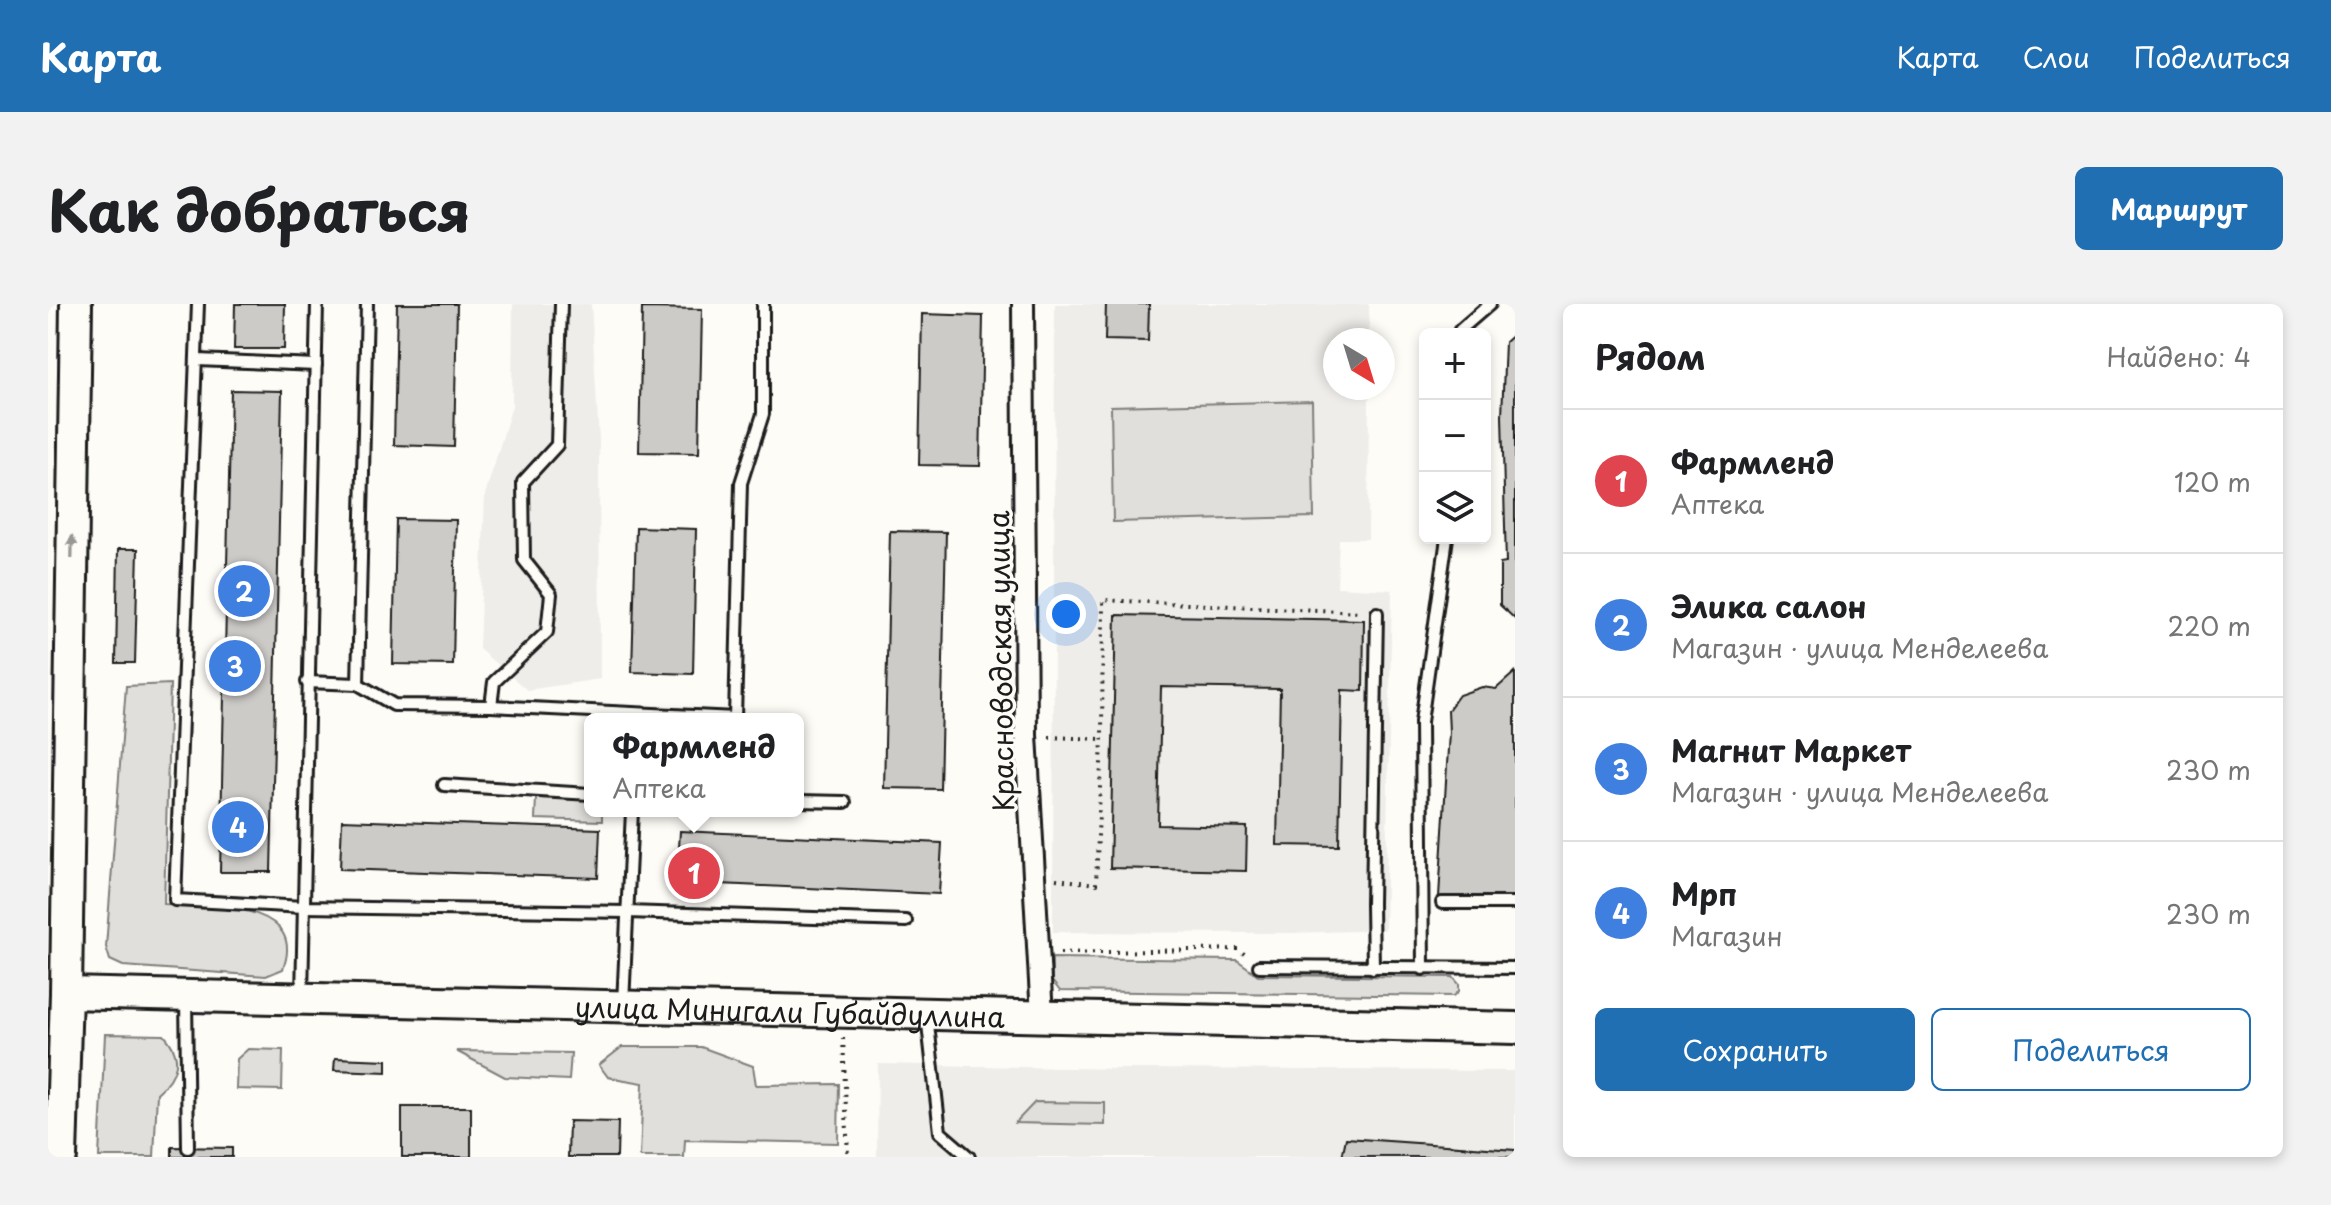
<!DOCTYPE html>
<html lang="ru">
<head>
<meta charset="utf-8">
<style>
	body { margin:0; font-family:"Playpen Sans",sans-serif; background:#f2f2f2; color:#202124 }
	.controls { position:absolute; right:24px; top:24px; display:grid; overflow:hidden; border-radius:12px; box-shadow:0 4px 12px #0003 }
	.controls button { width:72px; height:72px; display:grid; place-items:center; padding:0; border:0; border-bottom:2px solid #e0e0e0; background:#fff; color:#202124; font:40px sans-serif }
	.compass { position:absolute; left:1275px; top:24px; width:72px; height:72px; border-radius:50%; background:#fff; box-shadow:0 4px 12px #0003; rotate:142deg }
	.you { position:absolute; left:1018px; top:310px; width:28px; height:28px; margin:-20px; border:6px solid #fff; border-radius:50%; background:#1a73e8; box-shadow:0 0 0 12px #1a73e833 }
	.badge { display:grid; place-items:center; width:52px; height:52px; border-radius:50%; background:#1f6fb2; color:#fff; font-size:26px; font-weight:700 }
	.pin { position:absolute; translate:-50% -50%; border:4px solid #fff; box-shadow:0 2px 8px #0006 }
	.popup { position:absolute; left:536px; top:409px; width:220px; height:104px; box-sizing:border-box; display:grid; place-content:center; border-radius:12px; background:#fff; filter:drop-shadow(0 2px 6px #0005); font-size:26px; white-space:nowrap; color:#757577 }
	.popup b { font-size:30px; color:#202124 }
	.popup::after { content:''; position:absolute; left:50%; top:100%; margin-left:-16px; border:16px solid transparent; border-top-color:#fff }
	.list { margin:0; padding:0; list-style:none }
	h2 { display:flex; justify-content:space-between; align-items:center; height:104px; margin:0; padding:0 32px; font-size:34px }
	h2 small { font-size:26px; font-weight:400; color:#757577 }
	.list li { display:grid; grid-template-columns:52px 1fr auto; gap:24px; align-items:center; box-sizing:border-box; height:144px; padding:0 32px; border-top:2px solid #e0e0e0 }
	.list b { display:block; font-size:30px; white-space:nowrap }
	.list p { margin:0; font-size:26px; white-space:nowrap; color:#757577 }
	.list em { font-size:26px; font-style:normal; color:#757577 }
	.actions { display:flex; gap:16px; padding:24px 32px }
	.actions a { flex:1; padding:18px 0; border:2px solid #1f6fb2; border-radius:12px; text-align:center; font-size:28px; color:#1f6fb2 }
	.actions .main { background:#1f6fb2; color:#fff }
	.icon { flex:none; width:44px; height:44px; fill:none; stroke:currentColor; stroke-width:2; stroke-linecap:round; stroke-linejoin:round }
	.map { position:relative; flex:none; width:1467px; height:853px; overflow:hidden; border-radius:12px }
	header { display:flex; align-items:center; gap:48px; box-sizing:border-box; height:112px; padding:0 40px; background:#1f6fb2; color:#fff }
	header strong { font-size:38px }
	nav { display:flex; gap:44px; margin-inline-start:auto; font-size:28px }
	.intro { display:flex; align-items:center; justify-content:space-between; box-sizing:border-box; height:192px; padding:0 48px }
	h1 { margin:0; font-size:56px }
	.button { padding:20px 36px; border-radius:12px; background:#1f6fb2; color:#fff; font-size:28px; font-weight:700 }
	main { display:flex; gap:48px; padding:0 48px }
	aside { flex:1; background:#fff; border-radius:12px; box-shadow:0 4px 12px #0003 }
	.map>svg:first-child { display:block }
</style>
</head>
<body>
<header>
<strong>Карта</strong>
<nav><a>Карта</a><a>Слои</a><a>Поделиться</a></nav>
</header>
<div class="intro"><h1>Как добраться</h1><a class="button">Маршрут</a></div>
<main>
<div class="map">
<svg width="1467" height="853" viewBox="0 0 1467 853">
	<rect width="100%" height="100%" fill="#fdfcf7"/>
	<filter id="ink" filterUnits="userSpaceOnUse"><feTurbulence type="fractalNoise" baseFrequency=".0125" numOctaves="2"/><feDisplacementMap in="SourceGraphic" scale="16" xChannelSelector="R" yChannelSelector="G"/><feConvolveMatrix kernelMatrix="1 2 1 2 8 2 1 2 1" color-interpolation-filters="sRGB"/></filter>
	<g filter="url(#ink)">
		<g fill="#eeede9">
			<polygon points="465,0 543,0 551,137 552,375 479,386 431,345 437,191 464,102"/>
			<polygon points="1007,0 1321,0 1321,36 1287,36 1287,84 1321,84 1320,235 1291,235 1289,283 1344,286 1337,626 1244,629 1005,628"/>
			<polygon points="830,760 1074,765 1467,767 1467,853 829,853"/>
		</g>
		<g fill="#e0dfdb" stroke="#7e7e7c" stroke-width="2">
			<polygon points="1264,97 1266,213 1065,218 1063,102"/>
			<path d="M 122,380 L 116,600 C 155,602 261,596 235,665 L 218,672 L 75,662 L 62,656 L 58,643 L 78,382 Z"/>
			<polygon points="488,494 542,496 542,507 554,507 554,517 487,515"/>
			<polygon points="1004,654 1189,656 1210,671 1405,673 1411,680 1411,687 1406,692 1012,687 1004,677"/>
			<path d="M 57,730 L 116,731 C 135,752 131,771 109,789 L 106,853 L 51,853 Z"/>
			<polygon points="574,743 653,743 705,762 708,781 791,780 790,839 637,836 636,853 592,853 595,779 560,773 551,761"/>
			<polygon points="200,745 235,746 234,786 188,785 189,755"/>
			<polygon points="408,747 523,749 521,776 457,773"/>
			<polygon points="987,798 1057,799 1057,821 967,819"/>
		</g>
		<g fill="#cccbc8" stroke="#1c1c1c" stroke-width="2">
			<polygon points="187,0 237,0 236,45 186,45"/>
			<polygon points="349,0 409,0 406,143 346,141"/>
			<polygon points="1058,0 1101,0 1100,37 1057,36"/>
			<polygon points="594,4 654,5 651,149 591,148"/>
			<polygon points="874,10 935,12 932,162 871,161"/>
			<polygon points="1467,29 1467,315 1452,301 1452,260 1458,259 1454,112 1457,38"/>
			<polygon points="183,86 234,87 223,568 172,568"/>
			<polygon points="348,215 408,216 405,361 345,360"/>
			<polygon points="588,223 648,225 645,370 584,368"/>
			<polygon points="842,227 898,228 892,485 836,484"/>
			<polygon points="70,245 90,245 87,359 68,359"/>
			<polygon points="1068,311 1316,316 1315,387 1294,386 1291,542 1229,541 1232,385 1113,383 1110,521 1199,523 1198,567 1062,564"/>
			<polygon points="1467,368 1467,594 1391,593 1401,428 1400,406 1411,391 1434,383 1448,385"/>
			<polygon points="294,516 552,525 550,574 292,565"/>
			<polygon points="632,527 894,539 891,590 629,578"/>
			<polygon points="287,754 339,756 339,768 286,766"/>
			<rect x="354" y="803" width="69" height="50"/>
			<polygon points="521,817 570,818 569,853 520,853"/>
			<polygon points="1298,834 1467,846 1467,853 1294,853"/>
			<polygon points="124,843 184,844 184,853 124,853"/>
		</g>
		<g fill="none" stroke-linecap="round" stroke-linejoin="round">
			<g stroke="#1c1c1c" stroke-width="16">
				<g id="lane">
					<polyline points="150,0 127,596 256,603 579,608 858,617"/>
					<polyline points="1412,30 1412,26 1442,0"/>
					<polyline points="149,56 268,61"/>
					<polyline points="259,378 310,380 346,401 443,402 687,414 693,179 715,110 715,0"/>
					<polyline points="310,380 319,0"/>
					<polyline points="443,402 446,378 499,328 503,290 476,256 475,178 509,141 513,0"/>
					<polyline points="396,481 542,490"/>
					<polyline points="750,497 797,498"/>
					<polyline points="1394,599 1467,599"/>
					<polyline points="1211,662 1467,664"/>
					<polyline points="1325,664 1324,600 1329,309"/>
					<polyline points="1375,665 1373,418 1399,234"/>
					<polyline points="254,692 269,0"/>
					<polyline points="138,694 140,844"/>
					<polyline points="575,700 584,507"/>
					<polyline points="879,711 892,828 921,853"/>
				</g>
			</g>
			<g stroke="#1c1c1c" stroke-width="26">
				<polyline id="street" points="975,0 978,431 994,712"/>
			</g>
			<g stroke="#1c1c1c" stroke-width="36">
				<g id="secondary">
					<path id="s1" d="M 18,689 L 1467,724"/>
					<polyline points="13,853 18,689 28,0"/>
				</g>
			</g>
			<g stroke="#1c1c1c" stroke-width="4" stroke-dasharray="2 6" stroke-linecap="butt">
				<polyline points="1001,433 1054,435"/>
				<polyline points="1008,575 1048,580 1054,435 1055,296 1312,308"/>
				<polyline points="1012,649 1190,645 1200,653"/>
				<polyline points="795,734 800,853"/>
			</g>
			<use href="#lane" stroke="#fdfcf7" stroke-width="10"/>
			<use href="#street" stroke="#fdfcf7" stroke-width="20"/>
			<use href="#secondary" stroke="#fdfcf7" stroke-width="30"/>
		</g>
		<defs><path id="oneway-solid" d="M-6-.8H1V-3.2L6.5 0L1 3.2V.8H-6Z" transform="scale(2)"/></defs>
		<use fill="#989794" href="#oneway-solid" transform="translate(24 243) rotate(-89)"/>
	</g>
	<g text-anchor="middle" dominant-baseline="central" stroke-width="7" stroke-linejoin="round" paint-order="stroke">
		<g font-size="28" fill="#1c1c1c" stroke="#fdfcf7">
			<text transform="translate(952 357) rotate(-91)">Красноводская улица</text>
			<text stroke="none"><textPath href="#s1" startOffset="724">улица Минигали Губайдуллина</textPath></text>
		</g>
	</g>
</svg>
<div class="controls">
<button>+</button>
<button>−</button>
<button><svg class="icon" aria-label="layers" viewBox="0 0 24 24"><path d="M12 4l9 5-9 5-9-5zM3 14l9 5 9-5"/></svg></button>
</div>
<svg class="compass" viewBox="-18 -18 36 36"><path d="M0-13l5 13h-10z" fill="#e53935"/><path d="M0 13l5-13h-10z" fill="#757577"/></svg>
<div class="you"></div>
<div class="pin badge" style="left:646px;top:569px;background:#e0444e">1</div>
<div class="popup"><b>Фармленд</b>Аптека</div>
<div class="pin badge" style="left:196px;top:287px;background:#3f7fe0">2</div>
<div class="pin badge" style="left:187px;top:362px;background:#3f7fe0">3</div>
<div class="pin badge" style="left:190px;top:523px;background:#3f7fe0">4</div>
</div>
<aside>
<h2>Рядом<small>Найдено: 4</small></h2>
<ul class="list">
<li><span class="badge" style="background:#e0444e">1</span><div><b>Фармленд</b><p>Аптека</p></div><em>120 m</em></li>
<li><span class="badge" style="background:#3f7fe0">2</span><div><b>Элика салон</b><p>Магазин · улица Менделеева</p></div><em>220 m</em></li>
<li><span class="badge" style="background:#3f7fe0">3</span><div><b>Магнит Маркет</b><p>Магазин · улица Менделеева</p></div><em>230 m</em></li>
<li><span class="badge" style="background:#3f7fe0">4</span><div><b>Мрп</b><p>Магазин</p></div><em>230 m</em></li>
</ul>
<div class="actions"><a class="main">Сохранить</a><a>Поделиться</a></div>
</aside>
</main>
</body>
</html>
